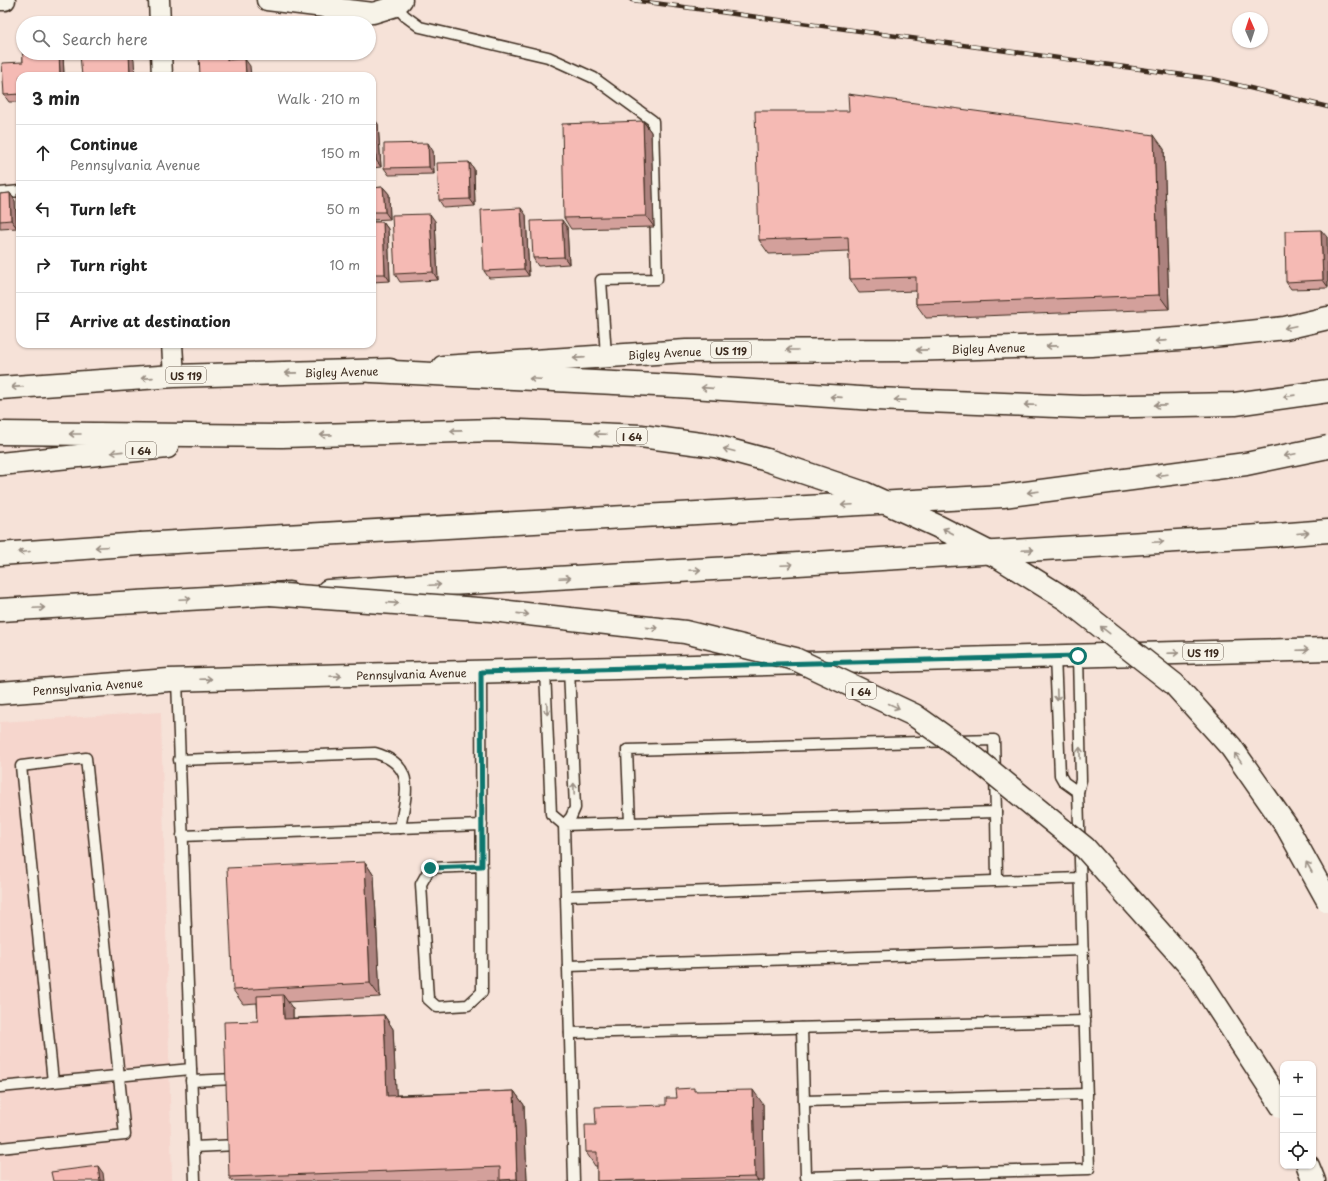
<!DOCTYPE html>
<html lang="en">
<head>
<meta charset="utf-8">
<style>
	body { margin:0; font-family:"Playpen Sans",sans-serif; background:#f2f2f2; color:#222 }
	.controls { position:absolute; right:12px; bottom:12px; display:grid; overflow:hidden; border-radius:8px; box-shadow:0 1px 3px #0004 }
	.controls button { width:36px; height:36px; display:grid; place-items:center; padding:0; border:0; border-bottom:1px solid #e0e0e0; background:#fff; color:#222; font:20px sans-serif }
	.compass { position:absolute; left:1232px; top:12px; width:36px; height:36px; border-radius:50%; background:#fff; box-shadow:0 1px 3px #0004; rotate:357deg }
	.stop { position:absolute; width:12px; height:12px; margin:-9px; border:3px solid #0f766e; border-radius:50%; background:#fff }
	.stop.end { background:#0f766e; border-color:#fff; box-shadow:0 1px 4px #0008 }
	.list { margin:0; padding:0; list-style:none }
	h2 { display:flex; justify-content:space-between; align-items:center; height:52px; margin:0; padding:0 16px; font-size:17px }
	h2 small { font-size:13px; font-weight:400; color:#767676 }
	.list li { display:grid; grid-template-columns:26px 1fr auto; gap:12px; align-items:center; box-sizing:border-box; height:56px; padding:0 16px; border-top:1px solid #e0e0e0 }
	.list b { display:block; font-size:15px; white-space:nowrap }
	.list p { margin:0; font-size:13px; white-space:nowrap; color:#767676 }
	.list em { font-size:13px; font-style:normal; color:#767676 }
	.icon { flex:none; width:22px; height:22px; fill:none; stroke:currentColor; stroke-width:2; stroke-linecap:round; stroke-linejoin:round }
	.map { position:relative; flex:none; width:1328px; height:1181px; overflow:hidden }
	.search { position:absolute; background:#fff; box-shadow:0 1px 3px #0004; left:16px; top:16px; width:360px; height:44px; display:flex; align-items:center; gap:10px; box-sizing:border-box; padding:0 14px; border-radius:22px; color:#767676; font-size:15px }
	.panel { position:absolute; background:#fff; box-shadow:0 1px 3px #0004; left:16px; top:72px; width:360px; height:276px; border-radius:12px }
	.map>svg:first-child { display:block }
</style>
</head>
<body>
<div class="map">
<svg width="1328" height="1181" viewBox="0 0 1328 1181">
	<rect width="100%" height="100%" fill="#f6e2d8"/>
	<filter id="ink" filterUnits="userSpaceOnUse"><feTurbulence type="fractalNoise" baseFrequency=".025" numOctaves="2"/><feDisplacementMap in="SourceGraphic" scale="8" xChannelSelector="R" yChannelSelector="G"/><feConvolveMatrix kernelMatrix="1 2 1 2 8 2 1 2 1" color-interpolation-filters="sRGB"/></filter>
	<g filter="url(#ink)">
		<polygon fill="#f6d6cd" points="161,712 172,1181 0,1181 0,722"/>
		<g fill="none" stroke-linecap="round" stroke-linejoin="round">
			<g stroke="#3b2a1e" stroke-width="13">
				<g id="service">
					<polyline points="396,6 405,16 420,27 548,57 594,78 653,121 657,279 601,280 606,356"/>
					<polyline points="0,193 20,191"/>
					<polyline points="1055,656 1060,775 1064,782 1078,792"/>
					<polyline points="545,670 551,814 564,825 571,817 575,808 569,669"/>
					<polyline points="481,672 482,992 468,1005 437,1007 428,999 421,884 430,868 482,866"/>
					<path d="M 179,760 L 375,753 C 417,765 406,794 400,828"/>
					<polyline points="996,812 997,880"/>
					<polyline points="182,836 482,825"/>
					<polyline points="566,896 1080,878"/>
					<polyline points="568,966 1083,950"/>
					<polyline points="802,1028 806,1177 1089,1169 1078,792 1081,780 1078,656"/>
					<polyline points="570,1033 1085,1021"/>
					<polyline points="191,1069 195,1181"/>
					<polyline points="191,1081 235,1079"/>
					<polyline points="0,1087 191,1069 177,680"/>
					<polyline points="804,1101 1087,1094"/>
					<polyline points="194,1147 237,1145"/>
					<polyline points="0,1148 125,1135 86,758 21,766 53,1082"/>
					<polyline points="574,1181 564,825 996,812 994,740 627,750 630,823"/>
				</g>
			</g>
			<g stroke="#3b2a1e" stroke-width="23">
				<g id="minor">
					<polyline points="0,0 5,0"/>
					<polyline points="159,0 160,23"/>
					<polyline points="267,0 373,13 396,6 402,0"/>
					<polyline points="161,53 162,76"/>
					<polyline points="172,344 174,376"/>
				</g>
			</g>
			<g stroke="#3b2a1e" stroke-width="25">
				<g id="primary">
					<path id="s1" d="M 443,367 L 686,351 L 904,350 L 1091,345 L 1194,338 L 1285,328 L 1328,318"/>
					<path id="s2" d="M 0,388 L 174,376 L 390,370"/>
					<path id="s3" d="M 0,693 L 169,680 L 1328,649"/>
				</g>
			</g>
			<g stroke="#3b2a1e" stroke-width="25">
				<g id="motorway">
					<polyline points="372,371 676,386 875,399 1082,407 1235,404 1328,391"/>
					<polyline points="0,433 282,436 495,430 641,436 715,446 767,460"/>
					<polyline points="0,464 167,447"/>
					<polyline points="1277,535 1328,531"/>
					<polyline points="0,554 140,544"/>
					<polyline points="328,591 748,567"/>
					<polyline points="0,610 289,593"/>
					<polyline points="1308,1166 1314,1181"/>
				</g>
			</g>
			<use href="#service" stroke="#f7f3e8" stroke-width="10"/>
			<use href="#minor" stroke="#f7f3e8" stroke-width="20"/>
			<use href="#primary" stroke="#f7f3e8" stroke-width="22"/>
			<use href="#motorway" stroke="#f7f3e8" stroke-width="22"/>
			<g stroke="#3b2a1e" stroke-width="4.5">
				<polyline id="rail" points="632,0 1213,79 1328,107"/>
			</g>
			<use href="#rail" stroke="#f7f3e8" stroke-width="3" stroke-dasharray="9" stroke-linecap="butt"/>
			<g stroke="#3b2a1e" stroke-width="25" stroke-linecap="butt">
				<g id="motorway-bridge">
					<polyline points="767,460 864,493 937,526 998,557 1067,600 1174,684 1231,747 1287,827 1328,901"/>
					<polyline points="140,544 1003,496 1246,464 1328,447"/>
					<polyline points="748,567 1277,535"/>
					<polyline points="270,594 492,610 685,632 795,659 914,715 976,759 1085,848 1194,971 1283,1108"/>
				</g>
			</g>
			<use href="#motorway-bridge" stroke="#f7f3e8" stroke-width="22"/>
		</g>
		<g fill="#d3a09b" stroke="#3b2a1e">
			<polygon points="23,53 63,53 64,76 20,76 20,102 9,102 4,95 23,62"/>
			<polygon points="266,53 316,53 316,56 269,56"/>
			<polygon points="372,117 378,124 381,167 372,168"/>
			<polygon points="643,121 651,132 654,227 571,229 564,218"/>
			<polygon points="1164,149 1169,309 926,318 916,304 916,291 859,293 850,279 849,251 769,254 759,240"/>
			<polygon points="433,151 434,174 389,175 384,168"/>
			<polygon points="469,162 474,169 475,206 444,208 439,200"/>
			<polygon points="383,187 389,194 390,219 372,220 372,188"/>
			<polygon points="10,193 15,201 17,228 0,229 0,194"/>
			<polygon points="526,215 529,276 489,278 484,271"/>
			<polygon points="435,221 438,280 400,282 395,274"/>
			<polygon points="372,222 383,222 388,229 390,281 372,282"/>
			<polygon points="567,227 569,264 538,266 533,258"/>
			<polygon points="1327,237 1328,288 1291,289 1286,282"/>
			<polygon points="365,862 374,876 380,997 287,1002 293,1009 293,1018 384,1015 393,1029 396,1095 514,1091 524,1105 527,1181 232,1181 229,1177 258,1021 257,1003 243,1004 233,990"/>
			<polygon points="696,1091 763,1104 764,1181 597,1181 597,1166 595,1166 586,1152 677,1098"/>
		</g>
		<g fill="#ac827e" stroke="#3b2a1e">
			<polygon points="59,53 63,53 64,76 60,76"/>
			<polygon points="129,53 134,59 135,76 130,76"/>
			<polygon points="227,53 232,60 227,60"/>
			<polygon points="245,59 250,66 251,76 246,76"/>
			<polygon points="373,117 378,124 381,167 376,160"/>
			<polygon points="643,121 651,132 654,227 646,216"/>
			<polygon points="1154,135 1164,149 1169,309 1159,295"/>
			<polygon points="428,143 433,151 434,174 429,167"/>
			<polygon points="469,162 474,169 475,206 470,199"/>
			<polygon points="383,187 389,194 390,219 385,212"/>
			<polygon points="10,193 15,201 17,228 11,220"/>
			<polygon points="521,208 526,215 529,276 524,269"/>
			<polygon points="430,214 435,221 438,280 433,272"/>
			<polygon points="562,220 567,227 569,264 564,257"/>
			<polygon points="383,222 388,229 390,281 385,274"/>
			<polygon points="1321,230 1327,237 1328,287 1323,280"/>
			<polygon points="365,862 374,876 380,997 370,983"/>
			<polygon points="283,995 293,1009 293,1033 284,1019"/>
			<polygon points="384,1015 393,1029 397,1109 387,1096"/>
			<polygon points="753,1090 763,1104 764,1181 758,1181 755,1177"/>
			<polygon points="514,1091 524,1105 527,1181 519,1181 517,1179"/>
			<polygon points="98,1166 103,1173 104,1181 100,1181"/>
		</g>
		<g fill="#f5bab4" stroke="#3b2a1e">
			<polygon points="22,32 23,32 23,53 59,53 60,76 20,76 20,94 4,95 2,63 23,62"/>
			<polygon points="112,53 129,53 130,76 82,76 80,55"/>
			<polygon points="227,53 227,60 245,59 246,76 200,76 199,54"/>
			<polygon points="848,94 1154,135 1159,295 916,304 916,277 850,279 848,237 759,240 755,111 849,111"/>
			<polygon points="372,117 373,117 376,160 372,160"/>
			<polygon points="643,121 646,216 564,218 562,124"/>
			<polygon points="428,143 429,167 384,168 384,144"/>
			<polygon points="469,162 470,199 439,200 437,163"/>
			<polygon points="383,187 385,212 372,212 372,188"/>
			<polygon points="10,193 11,220 0,221 0,194"/>
			<polygon points="17,194 20,194 20,233 19,233"/>
			<polygon points="521,208 524,269 484,271 481,210"/>
			<polygon points="430,214 433,272 395,274 392,215"/>
			<polygon points="562,220 564,257 533,258 531,221"/>
			<polygon points="372,222 383,222 385,274 372,274"/>
			<polygon points="1321,230 1323,280 1286,282 1285,231"/>
			<polygon points="365,862 370,983 233,990 227,868"/>
			<polygon points="283,995 284,1019 384,1015 387,1096 514,1091 517,1179 500,1180 500,1167 229,1177 224,1022 258,1021 257,996"/>
			<polygon points="694,1088 694,1091 753,1090 755,1177 597,1181 597,1152 586,1152 585,1125 596,1125 595,1107 666,1105 666,1098 677,1098 676,1089"/>
			<polygon points="98,1166 100,1181 53,1181 51,1172"/>
		</g>
		<defs><path id="oneway-shaft" d="M-6 0H5M1.5-3L5.5 0L1.5 3" fill="none" stroke-width="1.6" stroke-linecap="round" stroke-linejoin="round"/></defs>
		<g stroke="#998e83">
			<use href="#oneway-shaft" transform="translate(1290 327) rotate(168)"/>
			<use href="#oneway-shaft" transform="translate(1161 341) rotate(176)"/>
			<use href="#oneway-shaft" transform="translate(1052 346) rotate(179)"/>
			<use href="#oneway-shaft" transform="translate(792 350) rotate(180)"/>
			<use href="#oneway-shaft" transform="translate(922 350) rotate(179)"/>
			<use href="#oneway-shaft" transform="translate(579 358) rotate(176)"/>
			<use href="#oneway-shaft" transform="translate(291 373) rotate(179)"/>
			<use href="#oneway-shaft" transform="translate(147 378) rotate(176)"/>
			<use href="#oneway-shaft" transform="translate(535 379) rotate(-177)"/>
			<use href="#oneway-shaft" transform="translate(17 387) rotate(176)"/>
			<use href="#oneway-shaft" transform="translate(707 388) rotate(-176)"/>
			<use href="#oneway-shaft" transform="translate(1289 396) rotate(172)"/>
			<use href="#oneway-shaft" transform="translate(836 397) rotate(-176)"/>
			<use href="#oneway-shaft" transform="translate(900 400) rotate(-178)"/>
			<use href="#oneway-shaft" transform="translate(1030 405) rotate(-178)"/>
			<use href="#oneway-shaft" transform="translate(1160 405) rotate(179)"/>
			<use href="#oneway-shaft" transform="translate(456 431) rotate(179)"/>
			<use href="#oneway-shaft" transform="translate(75 434) rotate(-180)"/>
			<use href="#oneway-shaft" transform="translate(600 434) rotate(-178)"/>
			<use href="#oneway-shaft" transform="translate(326 435) rotate(179)"/>
			<use href="#oneway-shaft" transform="translate(729 450) rotate(-166)"/>
			<use href="#oneway-shaft" transform="translate(117 452) rotate(174)"/>
			<use href="#oneway-shaft" transform="translate(1290 455) rotate(168)"/>
			<use href="#oneway-shaft" transform="translate(1162 475) rotate(173)"/>
			<use href="#oneway-shaft" transform="translate(1033 492) rotate(173)"/>
			<use href="#oneway-shaft" transform="translate(847 505) rotate(177)"/>
			<use href="#oneway-shaft" transform="translate(948 531) rotate(-152)"/>
			<use href="#oneway-shaft" transform="translate(1303 533) rotate(-5)"/>
			<use href="#oneway-shaft" transform="translate(1158 542) rotate(-3)"/>
			<use href="#oneway-shaft" transform="translate(101 547) rotate(177)"/>
			<use href="#oneway-shaft" transform="translate(1028 550) rotate(-3)"/>
			<use href="#oneway-shaft" transform="translate(24 552) rotate(175)"/>
			<use href="#oneway-shaft" transform="translate(787 565) rotate(-3)"/>
			<use href="#oneway-shaft" transform="translate(695 570) rotate(-3)"/>
			<use href="#oneway-shaft" transform="translate(565 578) rotate(-3)"/>
			<use href="#oneway-shaft" transform="translate(435 585) rotate(-3)"/>
			<use href="#oneway-shaft" transform="translate(185 599) rotate(-3)"/>
			<use href="#oneway-shaft" transform="translate(393 603) rotate(4)"/>
			<use href="#oneway-shaft" transform="translate(39 608) rotate(-3)"/>
			<use href="#oneway-shaft" transform="translate(523 614) rotate(6)"/>
			<use href="#oneway-shaft" transform="translate(652 628) rotate(6)"/>
			<use href="#oneway-shaft" transform="translate(1105 630) rotate(-142)"/>
			<use href="#oneway-shaft" transform="translate(1303 650) rotate(-2)"/>
			<use href="#oneway-shaft" transform="translate(1173 653) rotate(-2)"/>
			<use href="#oneway-shaft" transform="translate(336 676) rotate(-2)"/>
			<use href="#oneway-shaft" transform="translate(206 679) rotate(-2)"/>
			<use href="#oneway-shaft" transform="translate(1057 695) rotate(88)"/>
			<use href="#oneway-shaft" transform="translate(894 706) rotate(25)"/>
			<use href="#oneway-shaft" transform="translate(547 709) rotate(88)"/>
			<use href="#oneway-shaft" transform="translate(1080 753) rotate(-91)"/>
			<use href="#oneway-shaft" transform="translate(1238 758) rotate(-125)"/>
			<use href="#oneway-shaft" transform="translate(574 789) rotate(-92)"/>
			<use href="#oneway-shaft" transform="translate(1309 867) rotate(-119)"/>
		</g>
	</g>
	<g fill="none" stroke-linecap="round" stroke-linejoin="round" filter="url(#ink)">
		<polyline stroke="#0f766e" stroke-width="5" points="430,868 482,866 481,672 1078,656"/>
	</g>
	<g text-anchor="middle" dominant-baseline="central" stroke-width="3.5" stroke-linejoin="round" paint-order="stroke">
		<g fill="#f7f3e8" stroke="#73665b" stroke-width="1">
			<rect x="711" y="342" width="40" height="16" rx="3"/>
			<rect x="166" y="367" width="40" height="16" rx="3"/>
			<rect x="617" y="428" width="30" height="16" rx="3"/>
			<rect x="126" y="442" width="30" height="16" rx="3"/>
			<rect x="1183" y="644" width="40" height="16" rx="3"/>
			<rect x="846" y="683" width="30" height="16" rx="3"/>
		</g>
		<g font-size="10" font-weight="bold" fill="#3b2a1e">
			<text x="731" y="350">US 119</text>
			<text x="186" y="375">US 119</text>
			<text x="632" y="436">I 64</text>
			<text x="141" y="450">I 64</text>
			<text x="1203" y="652">US 119</text>
			<text x="861" y="691">I 64</text>
		</g>
		<g font-size="11" fill="#3b2a1e" stroke="#f7f3e8">
			<text stroke="none"><textPath href="#s1" startOffset="546">Bigley Avenue</textPath></text>
			<text stroke="none"><textPath href="#s1" startOffset="222">Bigley Avenue</textPath></text>
			<text stroke="none"><textPath href="#s2" startOffset="342">Bigley Avenue</textPath></text>
			<text stroke="none"><textPath href="#s3" startOffset="412">Pennsylvania Avenue</textPath></text>
			<text stroke="none"><textPath href="#s3" startOffset="88">Pennsylvania Avenue</textPath></text>
		</g>
	</g>
</svg>
<div class="controls">
<button>+</button>
<button>−</button>
<button><svg class="icon" aria-label="locate" viewBox="0 0 24 24"><circle cx="12" cy="12" r="6"/><path d="M12 2v4M12 18v4M2 12h4M18 12h4"/></svg></button>
</div>
<svg class="compass" viewBox="-18 -18 36 36"><path d="M0-13l5 13h-10z" fill="#e53935"/><path d="M0 13l5-13h-10z" fill="#767676"/></svg>
<div class="stop" style="left:1078px;top:656px"></div>
<div class="stop end" style="left:430px;top:868px"></div>
<div class="search"><svg class="icon" aria-label="search" viewBox="0 0 24 24"><circle cx="10" cy="10" r="6"/><path d="M15 15l6 6"/></svg>Search here</div>
<section class="panel">
<h2>3 min<small>Walk · 210 m</small></h2>
<ul class="list">
<li><svg class="icon" aria-label="ahead" viewBox="0 0 24 24"><path d="M12 20V5M6 11l6-6 6 6"/></svg><div><b>Continue</b><p>Pennsylvania Avenue</p></div><em>150 m</em></li>
<li><svg class="icon" aria-label="left" viewBox="0 0 24 24"><path d="M17 20v-9H6M10 6l-5 5 5 5"/></svg><div><b>Turn left</b></div><em>50 m</em></li>
<li><svg class="icon" aria-label="right" viewBox="0 0 24 24"><path d="M7 20v-9h11M14 6l5 5-5 5"/></svg><div><b>Turn right</b></div><em>10 m</em></li>
<li><svg class="icon" aria-label="arrive" viewBox="0 0 24 24"><path d="M6 21V4h12l-3 4 3 4H6"/></svg><div><b>Arrive at destination</b></div></li>
</ul>
</section>
</div>
</body>
</html>
